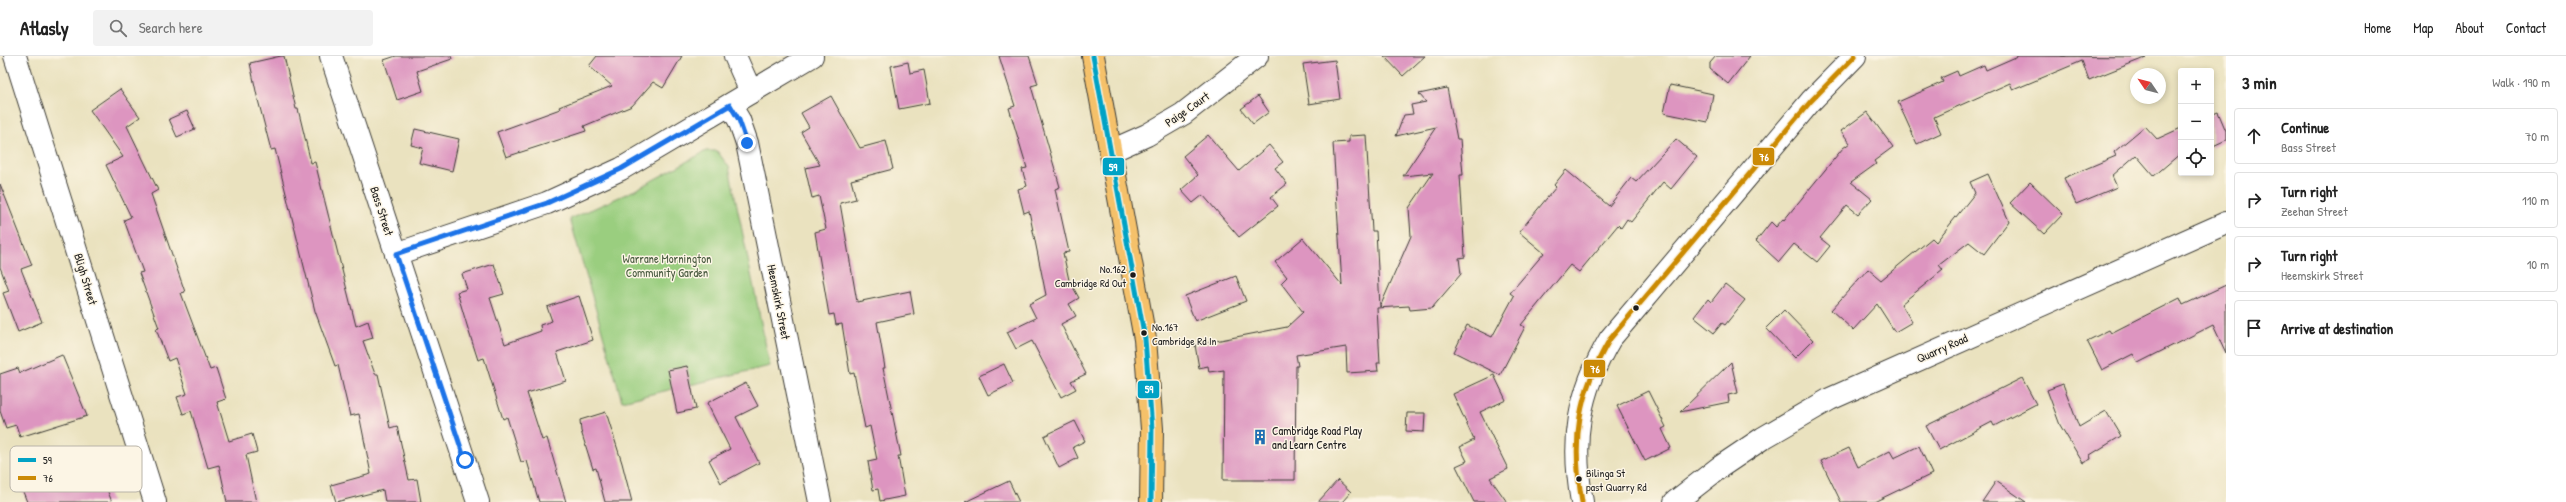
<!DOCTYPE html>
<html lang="en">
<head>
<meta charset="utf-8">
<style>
	body { margin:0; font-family:"Patrick Hand",sans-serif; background:#f2f2f2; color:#222 }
	.controls { position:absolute; right:12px; top:12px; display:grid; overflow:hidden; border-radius:4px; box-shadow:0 2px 6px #0003 }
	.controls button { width:36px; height:36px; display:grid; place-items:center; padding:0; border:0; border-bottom:1px solid #e0e0e0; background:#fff; color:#222; font:20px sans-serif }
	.compass { position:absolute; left:2130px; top:12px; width:36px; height:36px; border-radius:50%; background:#fff; box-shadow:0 2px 6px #0003; rotate:305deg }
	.stop { position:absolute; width:12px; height:12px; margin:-9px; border:3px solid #1a73e8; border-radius:50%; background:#fff }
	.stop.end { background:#1a73e8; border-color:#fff; box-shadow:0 1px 4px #0008 }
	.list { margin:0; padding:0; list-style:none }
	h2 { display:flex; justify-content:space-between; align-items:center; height:52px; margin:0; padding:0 16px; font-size:17px }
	h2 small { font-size:13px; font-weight:400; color:#767676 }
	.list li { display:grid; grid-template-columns:26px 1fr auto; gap:12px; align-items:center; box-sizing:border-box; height:56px; margin:0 8px 8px; padding:0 8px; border:1px solid #e0e0e0; border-radius:4px }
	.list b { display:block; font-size:15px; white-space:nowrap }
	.list p { margin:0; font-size:13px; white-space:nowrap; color:#767676 }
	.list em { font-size:13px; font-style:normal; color:#767676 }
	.icon { flex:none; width:22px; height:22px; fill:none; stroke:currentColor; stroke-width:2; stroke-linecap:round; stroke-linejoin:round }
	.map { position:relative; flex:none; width:2226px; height:446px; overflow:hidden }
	header { display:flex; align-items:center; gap:24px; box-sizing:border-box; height:56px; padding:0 20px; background:#fff; border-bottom:1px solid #e0e0e0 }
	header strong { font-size:19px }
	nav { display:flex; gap:22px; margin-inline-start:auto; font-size:14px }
	.search { width:280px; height:36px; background:#f2f2f2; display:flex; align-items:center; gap:10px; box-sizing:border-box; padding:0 14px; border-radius:4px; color:#767676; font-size:15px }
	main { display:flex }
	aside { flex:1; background:#fff }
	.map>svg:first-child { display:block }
</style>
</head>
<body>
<header>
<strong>Atlasly</strong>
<div class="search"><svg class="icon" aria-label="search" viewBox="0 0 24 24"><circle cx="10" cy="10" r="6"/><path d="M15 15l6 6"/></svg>Search here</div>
<nav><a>Home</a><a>Map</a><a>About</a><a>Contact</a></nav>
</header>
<main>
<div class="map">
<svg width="2226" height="446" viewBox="0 0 2226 446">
	<rect width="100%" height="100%" fill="#fcf5e5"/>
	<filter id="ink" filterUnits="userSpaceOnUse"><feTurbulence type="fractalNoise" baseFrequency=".025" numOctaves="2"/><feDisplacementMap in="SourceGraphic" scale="8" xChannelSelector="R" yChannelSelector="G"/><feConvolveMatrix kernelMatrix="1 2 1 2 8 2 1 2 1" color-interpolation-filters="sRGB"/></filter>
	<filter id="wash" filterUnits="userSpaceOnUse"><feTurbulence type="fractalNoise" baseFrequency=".012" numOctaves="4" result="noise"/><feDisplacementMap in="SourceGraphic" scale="16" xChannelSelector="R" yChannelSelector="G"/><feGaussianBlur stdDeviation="0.9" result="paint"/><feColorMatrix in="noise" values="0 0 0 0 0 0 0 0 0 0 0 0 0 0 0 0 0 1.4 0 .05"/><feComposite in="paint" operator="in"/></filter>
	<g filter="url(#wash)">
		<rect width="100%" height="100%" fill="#eae2bf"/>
		<polygon fill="#9ace7f" stroke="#5b754e" points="706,95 717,95 729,111 770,310 622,345 570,163 635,134"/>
		<g id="blocks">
			<g fill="#dd95c0">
				<polygon points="281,0 284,0 296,53 298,53 311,107 315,106 356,270 368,265 373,282 363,285 375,318 378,318 390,372 397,370 409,424 417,423 421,446 385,446 383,434 336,446 331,429 371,418 359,358 350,360 338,309 335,310 315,255 275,93 271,94 257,40 250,7"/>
				<polygon points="396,0 451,0 452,3 417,15 423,35 397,44 384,4"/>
				<polygon points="597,0 682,0 663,32 653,26 632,50 584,70 586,75 506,101 497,76 560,53 559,51 612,30 589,10"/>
				<polygon points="999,0 1029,0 1038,28 1031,30 1060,131 1055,133 1069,196 1063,197 1069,224 1079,242 1069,248 1076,260 1061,268 1086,318 1071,325 1076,333 1061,341 1032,285 1016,293 1007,276 1036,262 1029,248 1046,239 1029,155 1024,157 1018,133 1027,130 1022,113 1027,112 1009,52 1015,50"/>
				<polygon points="1384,0 1425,0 1403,20"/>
				<polygon points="1716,0 1750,0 1728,28 1710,13 1710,7"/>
				<polygon points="2018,0 2147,1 2089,24 2082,5 2013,34 2010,27 1934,61 1941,77 1917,88 1898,46 1943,26 1941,22 1957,15 1959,20 1984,9 1986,14"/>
				<polygon points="1335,4 1340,43 1309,48 1303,8"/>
				<polygon points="908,6 910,17 924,14 930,47 899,53 891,10"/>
				<polygon points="1670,29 1713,38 1708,66 1664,57"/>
				<polygon points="1447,32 1457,83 1460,83 1463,119 1460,119 1465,201 1459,202 1461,218 1432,252 1410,254 1409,250 1377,252 1380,307 1377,307 1378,315 1347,317 1346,291 1296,299 1298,310 1296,310 1295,424 1223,424 1224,314 1209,316 1208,310 1199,312 1195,289 1287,271 1303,256 1281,227 1287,221 1275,206 1303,182 1342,229 1333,87 1349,86 1349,80 1366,79 1372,175 1376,175 1380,251 1411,180 1409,152 1433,117 1403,120 1436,71 1396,80 1404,59 1413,58 1411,49 1426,46 1419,38"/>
				<polygon points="120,33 140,61 127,70 158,134 151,138 185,236 181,237 210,314 216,312 226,343 217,346 229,385 252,378 257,396 246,399 256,446 227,446 219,409 208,412 191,355 183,358 177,341 187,338 175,302 168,305 156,273 159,272 139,217 143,216 124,164 131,161 106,109 123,101 90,54"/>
				<polygon points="831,40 860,92 886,85 893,113 851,124 856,143 840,147 857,246 910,235 914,258 877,266 885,312 883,312 901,400 898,400 905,440 880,445 878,433 873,434 868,406 877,404 870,370 865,372 854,317 850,318 842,268 836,269 834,258 829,259 815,176 826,173 819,140 812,142 805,112 820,109 801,76 809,71 801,57"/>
				<polygon points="1258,40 1269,56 1253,68 1241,53"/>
				<polygon points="187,55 195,73 177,81 169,63"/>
				<polygon points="1867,56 1893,91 1874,105 1876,108 1851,126 1872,143 1858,158 1847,149 1820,182 1830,190 1817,206 1794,188 1779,206 1756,185 1771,166 1776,171 1783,163 1784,164 1843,92 1850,87 1841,75"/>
				<polygon points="2218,56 2226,75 2226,84 2211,91 2211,59"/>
				<polygon points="2145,70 2157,83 2181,72 2181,97 2154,120 2136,99 2112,120 2117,131 2076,148 2064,122 2116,100 2114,96"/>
				<polygon points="415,73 459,83 452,115 419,107 423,92 411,89"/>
				<polygon points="1208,79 1239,115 1269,89 1283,106 1275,112 1287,128 1271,141 1278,150 1239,181 1203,139 1193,147 1181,134 1198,119 1183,100"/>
				<polygon points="1676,83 1697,101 1671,133 1663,126 1631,166 1627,163 1621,172 1618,169 1579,216 1570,209 1521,269 1525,271 1500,319 1454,296 1467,269 1492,281 1514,240 1510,237 1544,197 1519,176 1556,131 1554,129 1566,114 1609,150 1631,122 1636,126"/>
				<polygon points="1988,118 2009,165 1984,198 1969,186 1939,209 1943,214 1901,248 1912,266 1895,276 1877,248 1853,274 1831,254 1868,213 1881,224 1932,182 1936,186 1975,137 1970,126"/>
				<polygon points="2030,126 2063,158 2044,178 2010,147"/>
				<polygon points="0,128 32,209 21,213 42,266 18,276 3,237 9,235 0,211"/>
				<polygon points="494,208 504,238 490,242 505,288 541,275 540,269 552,265 547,251 579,240 593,284 557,296 566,325 527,337 542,384 547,382 566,446 539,446 527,405 521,406 507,361 503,363 484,302 478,304 469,276 457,236 467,233 462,218"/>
				<polygon points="1236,220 1246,245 1195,265 1185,240"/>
				<polygon points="1725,228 1745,244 1725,269 1722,267 1714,277 1694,261 1708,243 1711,246"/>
				<polygon points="2226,229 2226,297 2213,269 2138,307 2133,298 2102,314 2087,285 2109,274 2111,277 2180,242 2183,249"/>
				<polygon points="1784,254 1813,284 1795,302 1766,272"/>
				<polygon points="62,299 87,360 20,381 16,369 6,372 0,355 0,318 18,312 20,317"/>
				<polygon points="1731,306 1738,337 1728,339 1729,346 1680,356"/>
				<polygon points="1004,308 1013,327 988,339 979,320"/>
				<polygon points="687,310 696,353 677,357 668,314"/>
				<polygon points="1494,319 1506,344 1480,356 1508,413 1490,422 1507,446 1474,446 1456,410 1467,405 1460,391 1474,384 1453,338"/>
				<polygon points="2022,322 2036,348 1994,370 1992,366 1939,394 1926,370"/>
				<polygon points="746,327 758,350 736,361 759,407 721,427 709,404 730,393 707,347"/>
				<polygon points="2063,328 2079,371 2106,355 2121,380 2090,399 2091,403 2083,407 2060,369 2047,334"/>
				<polygon points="1648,335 1666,371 1662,373 1671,392 1645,405 1617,350"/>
				<polygon points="606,356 622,407 632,446 605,446 596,412 593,413 581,375 580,364"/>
				<polygon points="1407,357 1425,357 1424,376 1406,375"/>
				<polygon points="1075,365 1085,385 1073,391 1078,402 1059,412 1044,380"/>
				<polygon points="1919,390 1932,418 1874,446 1841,446 1821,405 1849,392 1858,411 1890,395 1894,402"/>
				<polygon points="93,398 112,446 27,446 20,428"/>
				<polygon points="1338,424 1351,436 1342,446 1318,446"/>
				<polygon points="1009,425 1019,446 965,446"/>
				<polygon points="1996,425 2026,446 1982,446"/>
			</g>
		</g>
	</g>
	<g filter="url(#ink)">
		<use href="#blocks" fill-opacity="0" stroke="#3b3a34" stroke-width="1"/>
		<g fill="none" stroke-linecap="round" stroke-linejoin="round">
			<g stroke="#3b3a34" stroke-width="24">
				<g id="minor">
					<polyline points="15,0 155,446"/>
					<polyline points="331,0 478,446"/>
					<polyline points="735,0 751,36"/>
					<polyline points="730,49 739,64 747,87 820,446"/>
					<polyline points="1111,95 1147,79 1183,58 1257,0"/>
					<polyline points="396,198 547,147 621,113 812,0"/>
					<path d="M 1582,446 C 1571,384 1578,337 1610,283 L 1811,45 L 1855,0"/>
					<polyline points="1675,446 1720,411 1763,382 1830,343 2226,167"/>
				</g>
			</g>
			<g stroke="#3b3a34" stroke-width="24">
				<polyline id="major" points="1093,0 1145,283 1152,373 1151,446"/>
			</g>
			<use href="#minor" stroke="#fff" stroke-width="22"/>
			<use href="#major" stroke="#f5c16b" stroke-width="22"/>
			<g stroke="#fcf5e5" stroke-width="8">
				<polyline id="bus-1" points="1093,0 1145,283 1152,373 1151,446"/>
			</g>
			<g stroke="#fcf5e5" stroke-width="8">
				<path id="bus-2" d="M 1582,446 C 1571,384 1578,337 1610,283 L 1811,45 L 1855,0"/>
			</g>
			<use href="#bus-1" stroke="#01a2c5" stroke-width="5"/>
			<use href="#bus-2" stroke="#cb8a06" stroke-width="5"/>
		</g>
	</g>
	<g fill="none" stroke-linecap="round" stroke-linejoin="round" filter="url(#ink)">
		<polyline stroke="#1a73e8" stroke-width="5" points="465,404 396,198 547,147 621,113 730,49 739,64 747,87"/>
	</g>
	<defs>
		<g id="building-bare" transform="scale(1.2)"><path d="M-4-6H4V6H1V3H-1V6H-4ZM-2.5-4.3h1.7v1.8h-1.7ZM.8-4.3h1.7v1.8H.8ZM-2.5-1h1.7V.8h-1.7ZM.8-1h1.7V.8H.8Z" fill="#1f6fb2" stroke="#fcf5e5" stroke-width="2.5" paint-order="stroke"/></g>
	</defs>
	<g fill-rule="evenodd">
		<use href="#building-bare" x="1260" y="381"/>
	</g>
	<g fill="#1c1c1c" stroke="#fcf5e5" stroke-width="1.5">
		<circle cx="1133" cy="219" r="3.5"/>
		<circle cx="1636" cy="252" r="3.5"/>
		<circle cx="1144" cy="277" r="3.5"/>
		<circle cx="1579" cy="423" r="3.5"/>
	</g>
	<g text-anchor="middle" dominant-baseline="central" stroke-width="3" stroke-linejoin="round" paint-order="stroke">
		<g font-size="11" fill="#1c1c1c" stroke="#fcf5e5" text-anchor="start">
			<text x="1126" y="213" text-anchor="end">No.162<tspan x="1126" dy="14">Cambridge Rd Out</tspan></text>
			<text x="1152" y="271">No.167<tspan x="1152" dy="14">Cambridge Rd In</tspan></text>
			<text x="1586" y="417">Bilinga St<tspan x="1586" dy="14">past Quarry Rd</tspan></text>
		</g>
		<g font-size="12" fill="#1c1c1c" stroke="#fcf5e5">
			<text transform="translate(1187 53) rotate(-35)">Paige Court</text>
			<text transform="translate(382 155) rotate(72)">Bass Street</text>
			<text transform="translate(86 223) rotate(73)">Bligh Street</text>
			<text transform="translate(779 246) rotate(79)">Heemskirk Street</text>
			<text transform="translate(1942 292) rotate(-24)">Quarry Road</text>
		</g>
		<g font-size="12" fill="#485a3f" stroke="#fcf5e5">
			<text x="667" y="202">Warrane Mornington<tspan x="667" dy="14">Community Garden</tspan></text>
		</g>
		<g font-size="12" fill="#1c1c1c" stroke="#fcf5e5" text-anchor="start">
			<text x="1272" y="374">Cambridge Road Play<tspan x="1272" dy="14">and Learn Centre</tspan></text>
		</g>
	</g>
	<rect x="10" y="390" width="132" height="46" rx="6" fill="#fcf5e5" stroke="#b9b4a9" stroke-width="1"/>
	<rect x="18" y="402" width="18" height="4" fill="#01a2c5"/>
	<rect x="18" y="420" width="18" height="4" fill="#cb8a06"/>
	<g font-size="11" fill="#1c1c1c">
		<text x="43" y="408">59</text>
		<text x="43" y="426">76</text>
	</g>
	<g stroke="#fcf5e5" stroke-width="1.5">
		<rect x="1752" y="91" width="23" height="19" rx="4" fill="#cb8a06"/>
		<rect x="1102" y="101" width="23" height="19" rx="4" fill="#01a2c5"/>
		<rect x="1583" y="303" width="23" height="19" rx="4" fill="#cb8a06"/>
		<rect x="1137" y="324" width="23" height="19" rx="4" fill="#01a2c5"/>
	</g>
	<g font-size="11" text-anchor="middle" font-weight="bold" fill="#fff">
		<text x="1764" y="105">76</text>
		<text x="1113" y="115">59</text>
		<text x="1595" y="317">76</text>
		<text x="1149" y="337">59</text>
	</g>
</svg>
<div class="controls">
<button>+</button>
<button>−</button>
<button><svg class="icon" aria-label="locate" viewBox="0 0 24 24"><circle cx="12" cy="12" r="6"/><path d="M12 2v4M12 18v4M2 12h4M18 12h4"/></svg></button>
</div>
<svg class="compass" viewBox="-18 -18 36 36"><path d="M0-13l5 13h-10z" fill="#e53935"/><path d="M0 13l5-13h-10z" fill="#767676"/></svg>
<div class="stop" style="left:465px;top:404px"></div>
<div class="stop end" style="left:747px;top:87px"></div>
</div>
<aside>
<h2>3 min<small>Walk · 190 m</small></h2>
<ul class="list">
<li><svg class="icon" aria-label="ahead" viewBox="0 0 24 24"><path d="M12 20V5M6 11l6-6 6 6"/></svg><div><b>Continue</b><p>Bass Street</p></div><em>70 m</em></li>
<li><svg class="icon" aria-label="right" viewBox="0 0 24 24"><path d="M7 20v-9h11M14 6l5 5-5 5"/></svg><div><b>Turn right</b><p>Zeehan Street</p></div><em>110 m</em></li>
<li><svg class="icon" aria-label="right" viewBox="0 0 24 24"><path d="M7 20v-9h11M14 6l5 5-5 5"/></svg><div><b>Turn right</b><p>Heemskirk Street</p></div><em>10 m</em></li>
<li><svg class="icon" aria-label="arrive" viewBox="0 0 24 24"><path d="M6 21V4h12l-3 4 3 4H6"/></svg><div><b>Arrive at destination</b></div></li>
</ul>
</aside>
</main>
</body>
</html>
